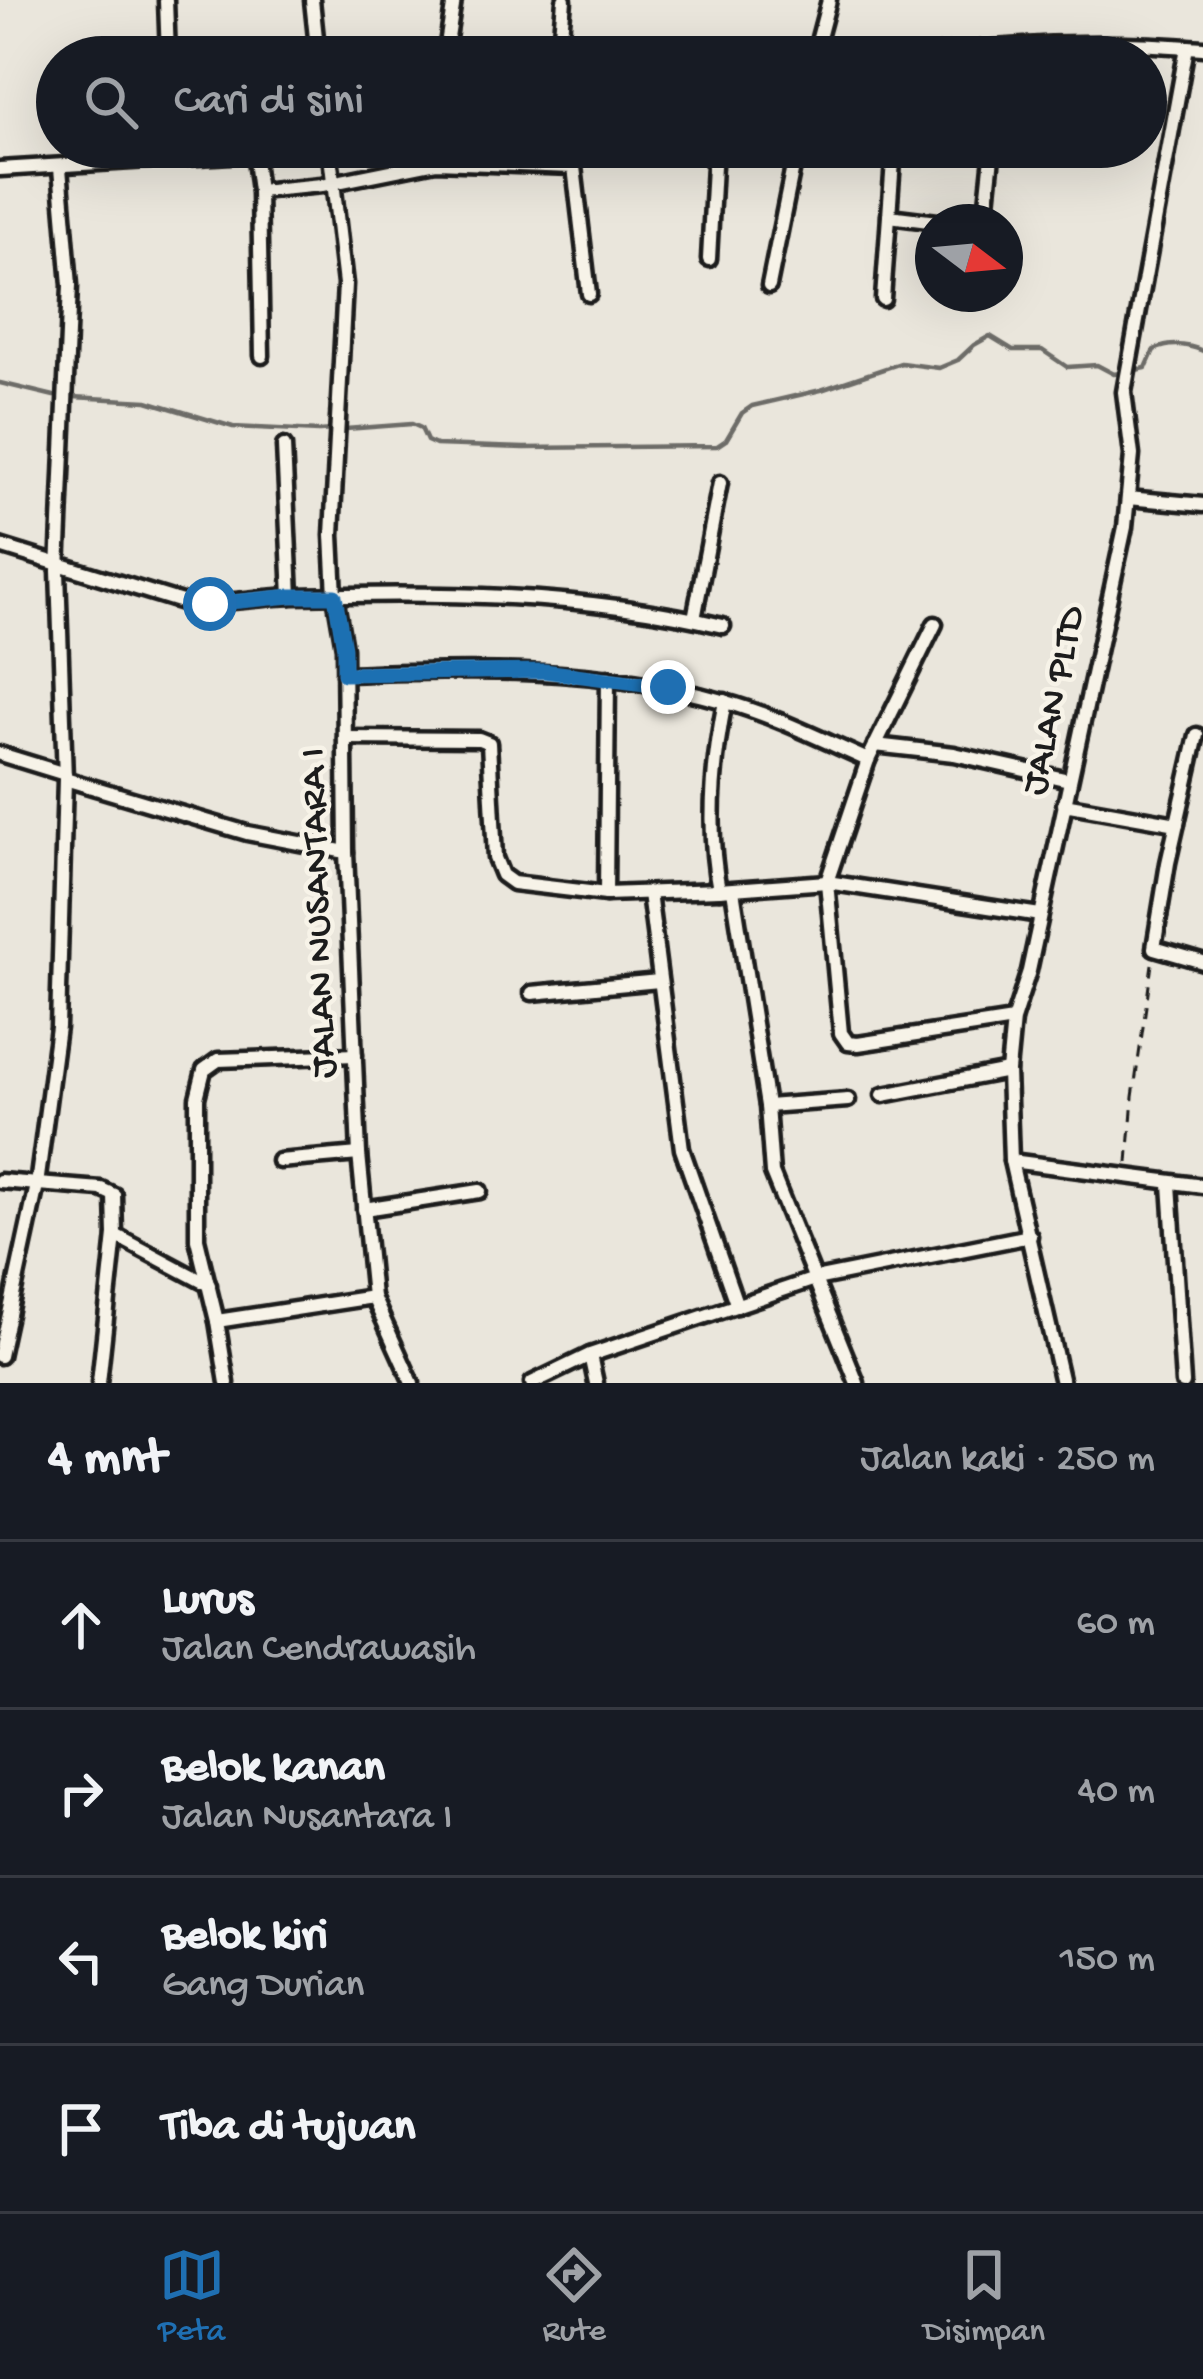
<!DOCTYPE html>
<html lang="id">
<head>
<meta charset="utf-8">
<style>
	body { margin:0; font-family:"Gochi Hand",sans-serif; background:#20242c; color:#f1f3f6 }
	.compass { position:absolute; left:915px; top:204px; width:108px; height:108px; border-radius:50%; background:#171b24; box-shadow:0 12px 48px #0002; rotate:106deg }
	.stop { position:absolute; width:36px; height:36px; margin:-27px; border:9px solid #1f6fb2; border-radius:50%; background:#fff }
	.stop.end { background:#1f6fb2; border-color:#fff; box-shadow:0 3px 12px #0008 }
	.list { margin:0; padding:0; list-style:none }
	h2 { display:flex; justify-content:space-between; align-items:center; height:156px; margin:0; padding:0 48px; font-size:51px }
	h2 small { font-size:39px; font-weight:400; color:#9ea1a6 }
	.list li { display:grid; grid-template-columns:78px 1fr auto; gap:36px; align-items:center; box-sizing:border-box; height:168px; padding:0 48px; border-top:3px solid #363941 }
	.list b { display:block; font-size:45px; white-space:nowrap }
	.list p { margin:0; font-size:39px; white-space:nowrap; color:#9ea1a6 }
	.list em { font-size:39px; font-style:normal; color:#9ea1a6 }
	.icon { flex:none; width:66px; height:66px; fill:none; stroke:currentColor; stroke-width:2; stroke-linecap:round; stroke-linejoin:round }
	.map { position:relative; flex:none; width:1203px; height:1383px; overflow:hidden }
	.search { position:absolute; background:#171b24; box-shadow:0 12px 48px #0002; left:36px; right:36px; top:36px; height:132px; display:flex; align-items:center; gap:30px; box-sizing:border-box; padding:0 42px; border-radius:66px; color:#9ea1a6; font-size:45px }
	.sheet { height:828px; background:#171b24 }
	nav { display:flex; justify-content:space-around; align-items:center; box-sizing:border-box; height:168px; border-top:3px solid #363941; background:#171b24; font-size:33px; color:#9ea1a6 }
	nav a { display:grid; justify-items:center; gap:6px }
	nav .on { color:#1f6fb2 }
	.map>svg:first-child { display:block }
</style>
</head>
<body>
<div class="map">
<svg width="1203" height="1383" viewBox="0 0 1203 1383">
	<rect width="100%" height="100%" fill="#eae6dc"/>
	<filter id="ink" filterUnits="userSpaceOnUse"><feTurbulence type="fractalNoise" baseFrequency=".00833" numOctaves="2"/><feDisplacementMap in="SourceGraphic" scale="24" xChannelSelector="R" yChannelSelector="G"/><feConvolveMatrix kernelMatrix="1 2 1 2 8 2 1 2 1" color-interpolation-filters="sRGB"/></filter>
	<g filter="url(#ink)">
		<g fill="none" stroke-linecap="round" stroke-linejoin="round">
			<path stroke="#6d6c68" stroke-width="4.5" d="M 0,383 L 54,396 L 147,401 L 233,427 L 319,431 L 412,424 L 421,428 L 427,441 L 436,445 L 524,448 L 717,446 L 726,440 L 742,413 L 752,406 L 821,390 L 901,363 L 939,368 L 958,360 L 974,345 L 990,336 L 1013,350 L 1042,350 L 1067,367 L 1097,365 L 1114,374 L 1146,368 L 1154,350 C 1171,342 1187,344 1203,351"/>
			<g stroke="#1c1c1c" stroke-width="21">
				<g id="street">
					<polyline points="166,0 168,57"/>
					<polyline points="312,0 318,57"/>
					<polyline points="445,57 454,0"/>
					<polyline points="559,57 564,0"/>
					<polyline points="814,57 829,0"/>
					<path d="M 912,57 C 1010,43 1104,40 1203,48"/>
					<polyline points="329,147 345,284 332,535 335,596 344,648 346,852 359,1154 373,1297 412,1383"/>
					<polyline points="574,167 589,294"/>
					<polyline points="0,169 247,154 255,160 259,191 322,185 436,162 574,167 574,147"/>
					<polyline points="259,191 262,356"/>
					<polyline points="889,216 937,222"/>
					<polyline points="985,222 993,147"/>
					<polyline points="709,259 715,147"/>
					<polyline points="769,286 797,147"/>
					<polyline points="883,299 894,147"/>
					<polyline points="284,446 291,596"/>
					<polyline points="1128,498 1203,505"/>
					<path d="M 0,546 L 185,603 C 222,605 257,597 294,596 C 435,592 585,593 723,626"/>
					<polyline points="694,619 720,483"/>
					<polyline points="935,624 868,760 827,882 841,1033 848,1043 858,1044 1013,1020"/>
					<path d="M 344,674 C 471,669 598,666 722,701 C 773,715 820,739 868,760"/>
					<path d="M 725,701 C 713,762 707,829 719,890 L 827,882 L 1040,915"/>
					<polyline points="1197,735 1168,863 1154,948 1203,962"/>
					<polyline points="345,738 479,739 489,743 495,858 502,875 513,883 606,894 719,890"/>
					<polyline points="875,745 954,754 1069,780"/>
					<polyline points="0,754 65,774"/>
					<polyline points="65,779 247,833 346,852"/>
					<polyline points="1064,804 1177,824"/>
					<polyline points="733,890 767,1106 772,1173 857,1383"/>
					<polyline points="649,893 682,1149 737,1306"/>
					<polyline points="606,894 608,678"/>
					<polyline points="532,993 659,981"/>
					<polyline points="883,1095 1008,1071"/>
					<polyline points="767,1106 848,1100"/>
					<polyline points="279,1161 359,1154"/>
					<polyline points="1011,1161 1203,1186"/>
					<polyline points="0,1181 101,1189 114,1195 115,1235 99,1383"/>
					<polyline points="1170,1184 1183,1383"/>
					<polyline points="364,1209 480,1191"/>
					<polyline points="115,1235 209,1285"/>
					<polyline points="217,1321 197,1239 197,1098 204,1070 218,1060 355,1055"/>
					<polyline points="590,1355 596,1383"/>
					<polyline points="0,1356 37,1185 58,1027 65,779 58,571 70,285 60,168"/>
					<polyline points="227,1383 217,1321 373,1297"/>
					<polyline points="532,1383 590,1355 815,1279 1030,1236"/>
					<polyline points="1062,1383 1011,1161 1008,1071 1013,1020 1029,971 1125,527 1132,455 1124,392 1187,47"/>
				</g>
			</g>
			<polyline stroke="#1c1c1c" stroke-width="3" stroke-dasharray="12 9" stroke-linecap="butt" points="1128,1163 1133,1097 1152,964"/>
			<use href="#street" stroke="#f7f3e8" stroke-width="12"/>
		</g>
	</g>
	<g fill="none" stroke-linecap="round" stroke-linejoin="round" filter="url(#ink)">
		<polyline stroke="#1f6fb2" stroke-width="15" points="210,604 291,596 335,596 344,648 344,674 544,671 668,687"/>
	</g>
	<g text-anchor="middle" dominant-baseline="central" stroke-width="9" stroke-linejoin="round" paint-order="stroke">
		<g font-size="39" fill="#1c1c1c" stroke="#f7f3e8">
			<text transform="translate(1056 701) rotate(-78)">JALAN PLTD</text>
			<text transform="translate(321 913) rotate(-92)">JALAN NUSANTARA I</text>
		</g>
	</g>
</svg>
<svg class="compass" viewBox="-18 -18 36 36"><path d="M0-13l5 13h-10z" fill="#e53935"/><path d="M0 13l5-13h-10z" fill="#9ea1a6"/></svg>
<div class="stop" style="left:210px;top:604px"></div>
<div class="stop end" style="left:668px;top:687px"></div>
<div class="search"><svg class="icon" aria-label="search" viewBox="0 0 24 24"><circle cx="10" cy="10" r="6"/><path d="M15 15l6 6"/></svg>Cari di sini</div>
</div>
<section class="sheet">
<h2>4 mnt<small>Jalan kaki · 250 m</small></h2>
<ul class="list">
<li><svg class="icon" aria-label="ahead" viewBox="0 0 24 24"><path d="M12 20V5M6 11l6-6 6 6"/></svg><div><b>Lurus</b><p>Jalan Cendrawasih</p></div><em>60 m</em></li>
<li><svg class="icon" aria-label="right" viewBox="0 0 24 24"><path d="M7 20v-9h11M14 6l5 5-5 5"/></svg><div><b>Belok kanan</b><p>Jalan Nusantara I</p></div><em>40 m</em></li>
<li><svg class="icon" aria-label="left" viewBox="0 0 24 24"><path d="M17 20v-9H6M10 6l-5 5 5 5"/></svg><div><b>Belok kiri</b><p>Gang Durian</p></div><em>150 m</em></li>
<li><svg class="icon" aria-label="arrive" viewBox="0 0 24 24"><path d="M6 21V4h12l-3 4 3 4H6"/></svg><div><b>Tiba di tujuan</b></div></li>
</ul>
</section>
<nav>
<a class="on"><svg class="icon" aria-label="map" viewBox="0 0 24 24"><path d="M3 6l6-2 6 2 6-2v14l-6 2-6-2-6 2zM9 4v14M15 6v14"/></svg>Peta</a>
<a><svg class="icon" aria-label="directions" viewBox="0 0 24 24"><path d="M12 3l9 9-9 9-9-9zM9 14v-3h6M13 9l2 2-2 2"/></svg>Rute</a>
<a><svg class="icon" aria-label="saved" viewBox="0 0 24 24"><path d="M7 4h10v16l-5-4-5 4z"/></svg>Disimpan</a>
</nav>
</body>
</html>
